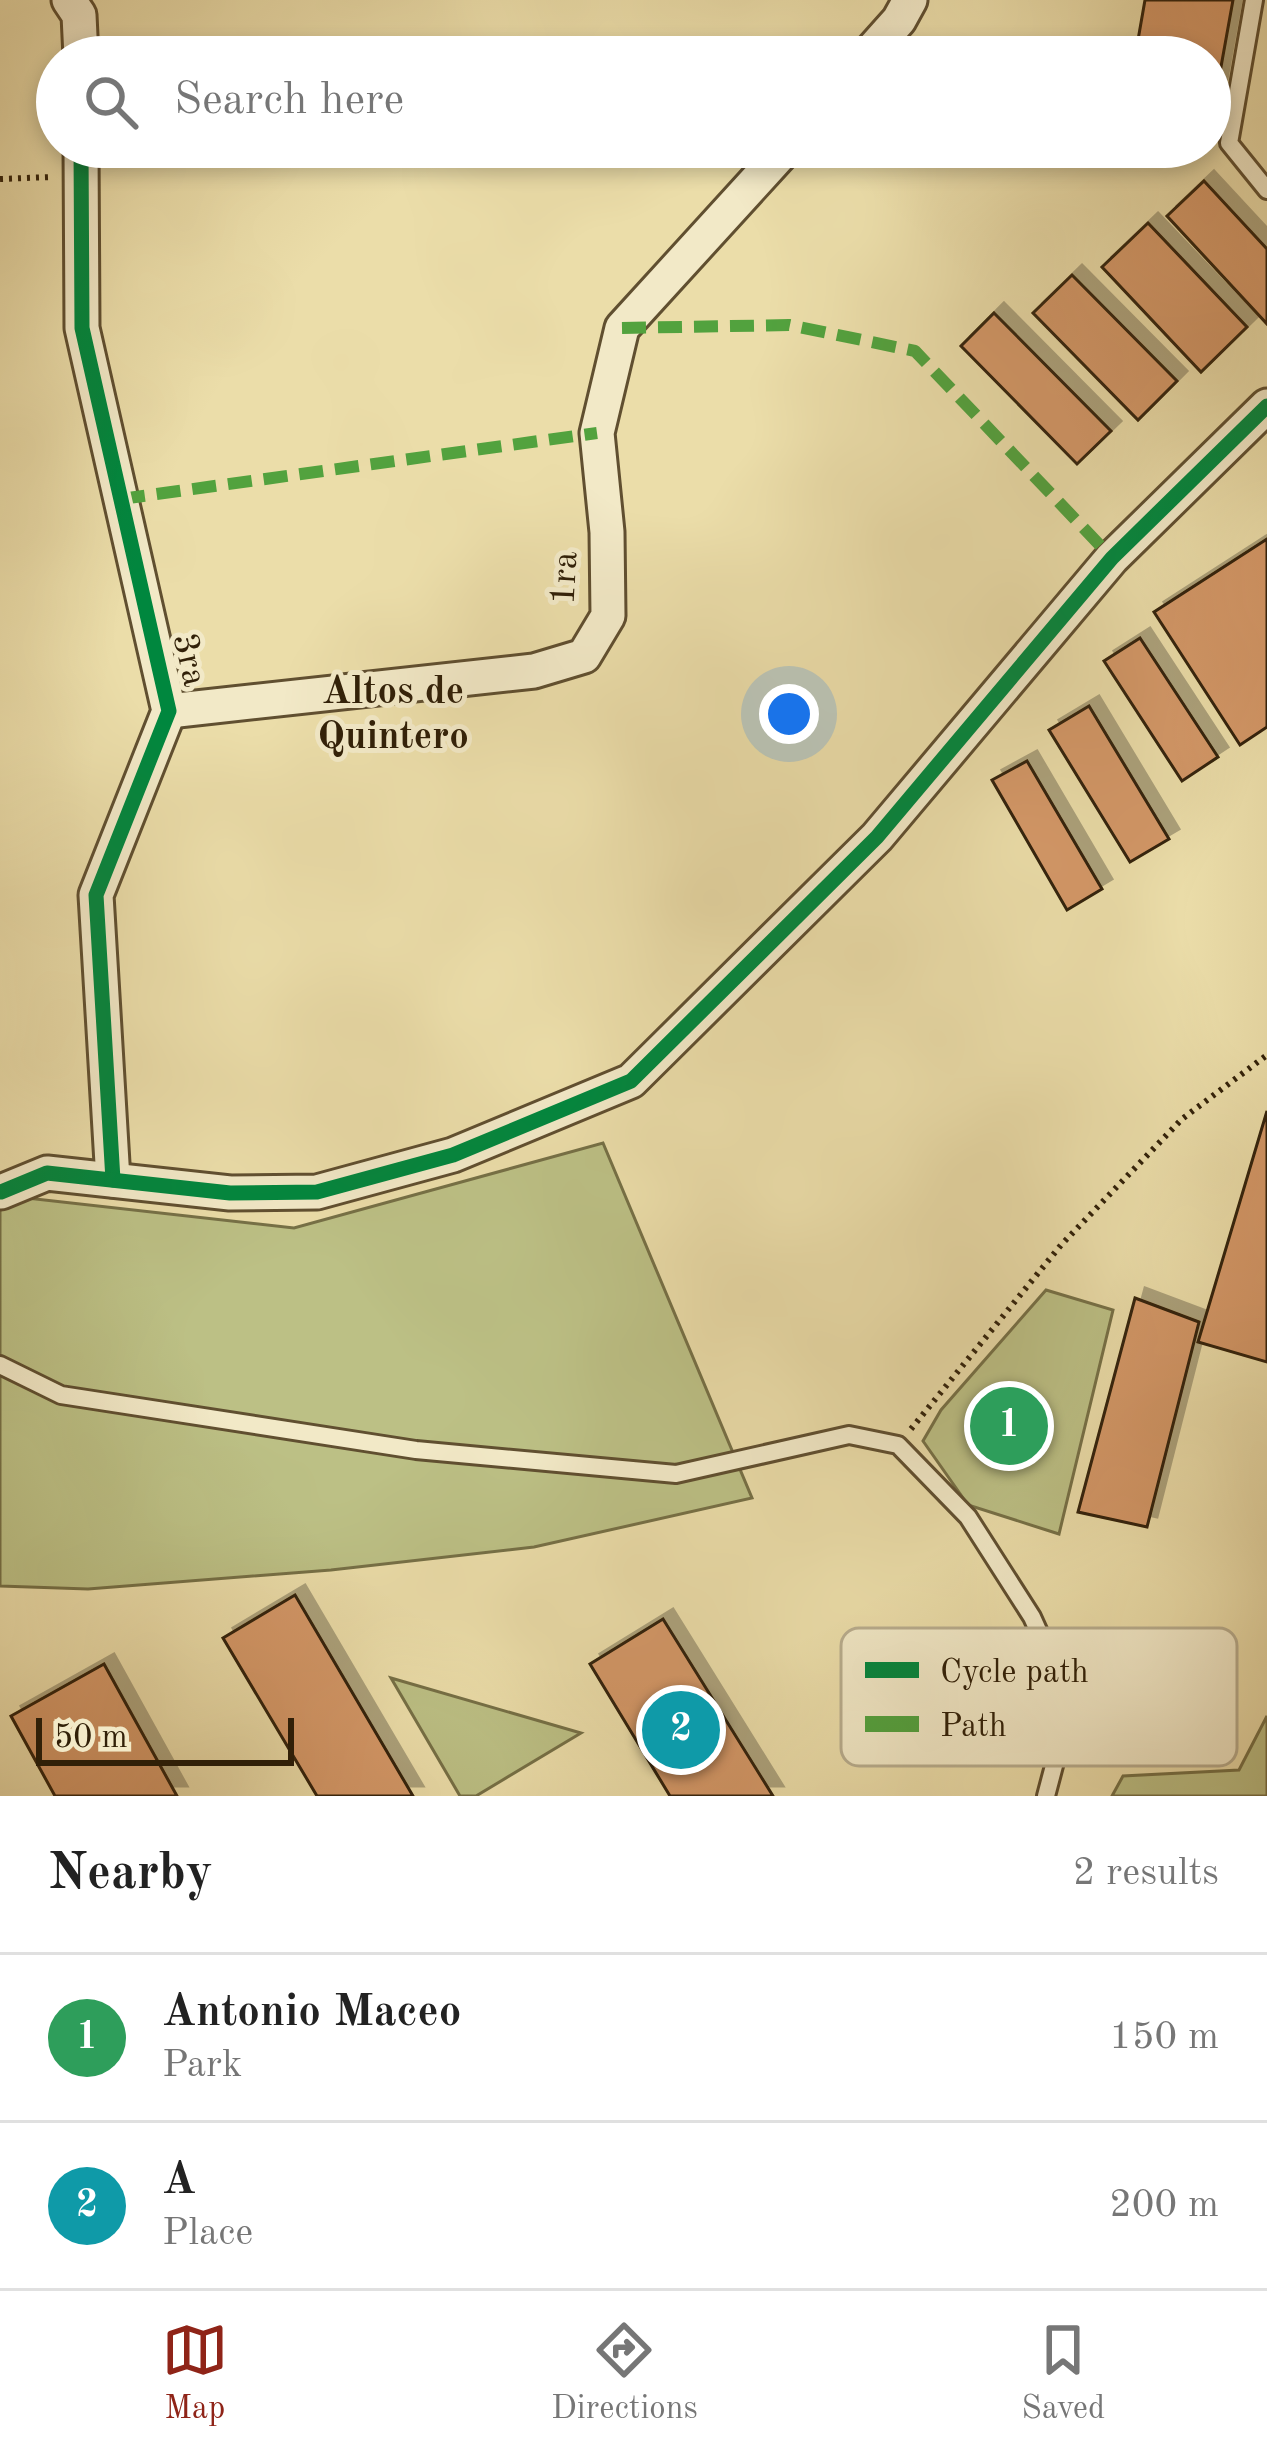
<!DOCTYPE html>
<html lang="en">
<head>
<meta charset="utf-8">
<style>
	body { margin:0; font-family:"Old Standard TT",serif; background:#f2f2f2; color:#222 }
	.scale { position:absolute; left:36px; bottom:30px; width:258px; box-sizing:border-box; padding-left:12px; border:6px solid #312008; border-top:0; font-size:33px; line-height:42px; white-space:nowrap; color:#312008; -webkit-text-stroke:9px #f2e9c7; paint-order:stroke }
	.you { position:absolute; left:789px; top:714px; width:42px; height:42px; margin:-30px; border:9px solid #fff; border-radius:50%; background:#1a73e8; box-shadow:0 0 0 18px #1a73e833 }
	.badge { display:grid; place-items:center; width:78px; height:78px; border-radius:50%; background:#8f2418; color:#fff; font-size:39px; font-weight:700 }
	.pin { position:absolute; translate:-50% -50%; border:6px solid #fff; box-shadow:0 3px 12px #0006 }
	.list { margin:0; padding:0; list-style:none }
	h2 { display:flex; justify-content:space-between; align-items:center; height:156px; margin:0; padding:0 48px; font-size:51px }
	h2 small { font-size:39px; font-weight:400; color:#767676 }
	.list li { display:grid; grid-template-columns:78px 1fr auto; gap:36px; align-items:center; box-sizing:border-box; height:168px; padding:0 48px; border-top:3px solid #e0e0e0 }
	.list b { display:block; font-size:45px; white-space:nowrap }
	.list p { margin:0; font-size:39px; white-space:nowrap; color:#767676 }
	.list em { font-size:39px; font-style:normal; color:#767676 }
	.icon { flex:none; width:66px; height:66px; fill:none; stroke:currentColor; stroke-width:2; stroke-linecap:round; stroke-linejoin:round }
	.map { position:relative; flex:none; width:1267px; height:1796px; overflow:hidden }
	.search { position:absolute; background:#fff; box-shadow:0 6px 18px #0003; left:36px; right:36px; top:36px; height:132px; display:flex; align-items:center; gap:30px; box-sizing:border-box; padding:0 42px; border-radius:66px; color:#767676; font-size:45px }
	.sheet { height:492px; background:#fff }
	nav { display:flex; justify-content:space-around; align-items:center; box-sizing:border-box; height:168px; border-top:3px solid #e0e0e0; background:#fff; font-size:33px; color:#767676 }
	nav a { display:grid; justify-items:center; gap:6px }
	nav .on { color:#8f2418 }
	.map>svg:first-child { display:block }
</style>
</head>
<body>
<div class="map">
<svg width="1267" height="1796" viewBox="0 0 1267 1796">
	<defs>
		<filter id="shadow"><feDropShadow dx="10" dy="-10" stdDeviation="0" flood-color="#0004"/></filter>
	</defs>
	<rect width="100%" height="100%" fill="#ebdda9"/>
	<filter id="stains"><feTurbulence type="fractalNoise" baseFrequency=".00167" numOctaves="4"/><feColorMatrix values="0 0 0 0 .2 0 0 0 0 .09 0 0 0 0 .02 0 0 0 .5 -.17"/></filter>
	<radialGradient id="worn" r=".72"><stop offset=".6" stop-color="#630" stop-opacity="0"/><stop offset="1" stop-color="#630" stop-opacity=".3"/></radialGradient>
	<g fill="#bcc085" stroke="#767046" stroke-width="3">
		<polygon points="603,1143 752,1498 534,1547 331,1570 88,1589 0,1586 0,1195 294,1228"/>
		<polygon points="1046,1290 1113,1310 1059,1534 968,1505 923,1441 941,1410"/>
		<polygon points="391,1678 581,1733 476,1796 460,1796"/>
		<polygon points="1267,1716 1267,1796 1112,1796 1123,1776 1239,1770"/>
	</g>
	<g fill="#d49868" stroke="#312008" stroke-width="3" filter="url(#shadow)">
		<polygon points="1145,0 1233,0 1217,89 1210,87 1210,57 1135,57"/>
		<polygon points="1204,181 1267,249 1267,324 1167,216"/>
		<polygon points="1148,223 1247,327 1201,372 1102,267"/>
		<polygon points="1072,275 1177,381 1138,420 1033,313"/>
		<polygon points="994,313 1111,431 1077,464 961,346"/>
		<polygon points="1267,539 1267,727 1240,745 1154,612"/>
		<polygon points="1140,638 1218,757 1182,781 1104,661"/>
		<polygon points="1089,706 1169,839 1130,862 1049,730"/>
		<polygon points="1027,761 1102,889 1067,910 992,780"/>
		<polygon points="1267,1111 1267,1362 1198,1342"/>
		<polygon points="1135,1298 1199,1322 1147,1527 1078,1512"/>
		<polygon points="295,1595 413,1796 317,1796 223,1638"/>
		<polygon points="663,1619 773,1796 670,1796 590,1664"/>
		<polygon points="104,1664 177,1796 55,1796 11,1716"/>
	</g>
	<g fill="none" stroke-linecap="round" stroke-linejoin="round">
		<g stroke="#604f30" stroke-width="22">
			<g id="lane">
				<polyline points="1254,0 1229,143 1267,190"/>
				<polyline points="0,1365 61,1395 416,1450 676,1474 849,1435 898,1445 968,1517 1032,1617 1051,1659 1055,1762 1046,1796"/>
			</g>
		</g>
		<g stroke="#604f30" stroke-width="39">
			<g id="street">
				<polyline points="69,0 79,15 81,57"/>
				<polyline points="866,57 899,20 910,0"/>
				<polyline points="81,147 82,328 169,711 96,895 113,1180"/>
				<polyline points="169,711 534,671 584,656 608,616 607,532 597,433 622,328 787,147"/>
				<polyline points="1,1192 47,1173 230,1193 317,1192 453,1155 631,1081 877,837 1112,558 1267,406"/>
			</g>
		</g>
		<g stroke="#312008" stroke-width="6" stroke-dasharray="3 6" stroke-linecap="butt">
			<polyline points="0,179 52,177"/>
			<polyline points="911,1429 1061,1245 1182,1119 1267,1055"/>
		</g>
		<use href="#lane" stroke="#f2e9c7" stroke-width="16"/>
		<use href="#street" stroke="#f2e9c7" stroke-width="33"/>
		<g stroke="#52a23e" stroke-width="12" stroke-dasharray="24 12" stroke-linecap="butt">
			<polyline points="622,328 789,325 915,351 1112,558"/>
			<polyline points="121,499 597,433"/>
		</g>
		<g stroke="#f2e9c7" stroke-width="22">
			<g id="cycleway">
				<polyline points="81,147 82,328 169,711 96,895 113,1180"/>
				<polyline points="1,1192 47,1173 230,1193 317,1192 453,1155 631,1081 877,837 1112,558 1267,406"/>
			</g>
		</g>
		<use href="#cycleway" stroke="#00873e" stroke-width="15"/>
	</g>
	<g text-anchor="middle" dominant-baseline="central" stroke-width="10" stroke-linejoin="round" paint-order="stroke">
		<g font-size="36" fill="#312008" stroke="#f2e9c7">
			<text transform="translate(566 578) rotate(-87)">1ra</text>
			<text transform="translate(188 660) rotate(77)">3ra</text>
		</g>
		<g font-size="39" font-weight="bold" fill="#312008" stroke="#f2e9c7">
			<text x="393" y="692">Altos de<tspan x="393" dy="45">Quintero</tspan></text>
		</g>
	</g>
	<rect x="841" y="1628" width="396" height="138" rx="18" fill="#f2e9c7" stroke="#b8ad8e" stroke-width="3"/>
	<rect x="865" y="1662" width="54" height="16" fill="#00873e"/>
	<rect x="865" y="1716" width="54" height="16" fill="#52a23e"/>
	<g font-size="33" fill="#312008">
		<text x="940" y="1682">Cycle path</text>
		<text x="940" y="1736">Path</text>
	</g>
	<rect width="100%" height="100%" filter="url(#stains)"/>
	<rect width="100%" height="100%" fill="url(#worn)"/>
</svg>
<div class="scale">50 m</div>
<div class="you"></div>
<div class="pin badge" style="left:1009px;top:1426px;background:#2e9e5b">1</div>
<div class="pin badge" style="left:681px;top:1730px;background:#0f9aa8">2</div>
<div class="search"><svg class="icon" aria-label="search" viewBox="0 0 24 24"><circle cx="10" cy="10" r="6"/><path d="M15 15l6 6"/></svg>Search here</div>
</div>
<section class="sheet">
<h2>Nearby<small>2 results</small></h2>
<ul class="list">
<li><span class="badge" style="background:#2e9e5b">1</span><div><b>Antonio Maceo</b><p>Park</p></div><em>150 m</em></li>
<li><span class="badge" style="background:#0f9aa8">2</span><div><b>A</b><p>Place</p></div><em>200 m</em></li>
</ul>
</section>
<nav>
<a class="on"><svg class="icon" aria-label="map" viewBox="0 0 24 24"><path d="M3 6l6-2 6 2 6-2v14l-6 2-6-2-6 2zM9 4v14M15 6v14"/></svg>Map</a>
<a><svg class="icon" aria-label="directions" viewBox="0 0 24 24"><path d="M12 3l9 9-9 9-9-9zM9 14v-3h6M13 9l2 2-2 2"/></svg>Directions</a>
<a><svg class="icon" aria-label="saved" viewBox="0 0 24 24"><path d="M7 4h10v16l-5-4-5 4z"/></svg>Saved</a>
</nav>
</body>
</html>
